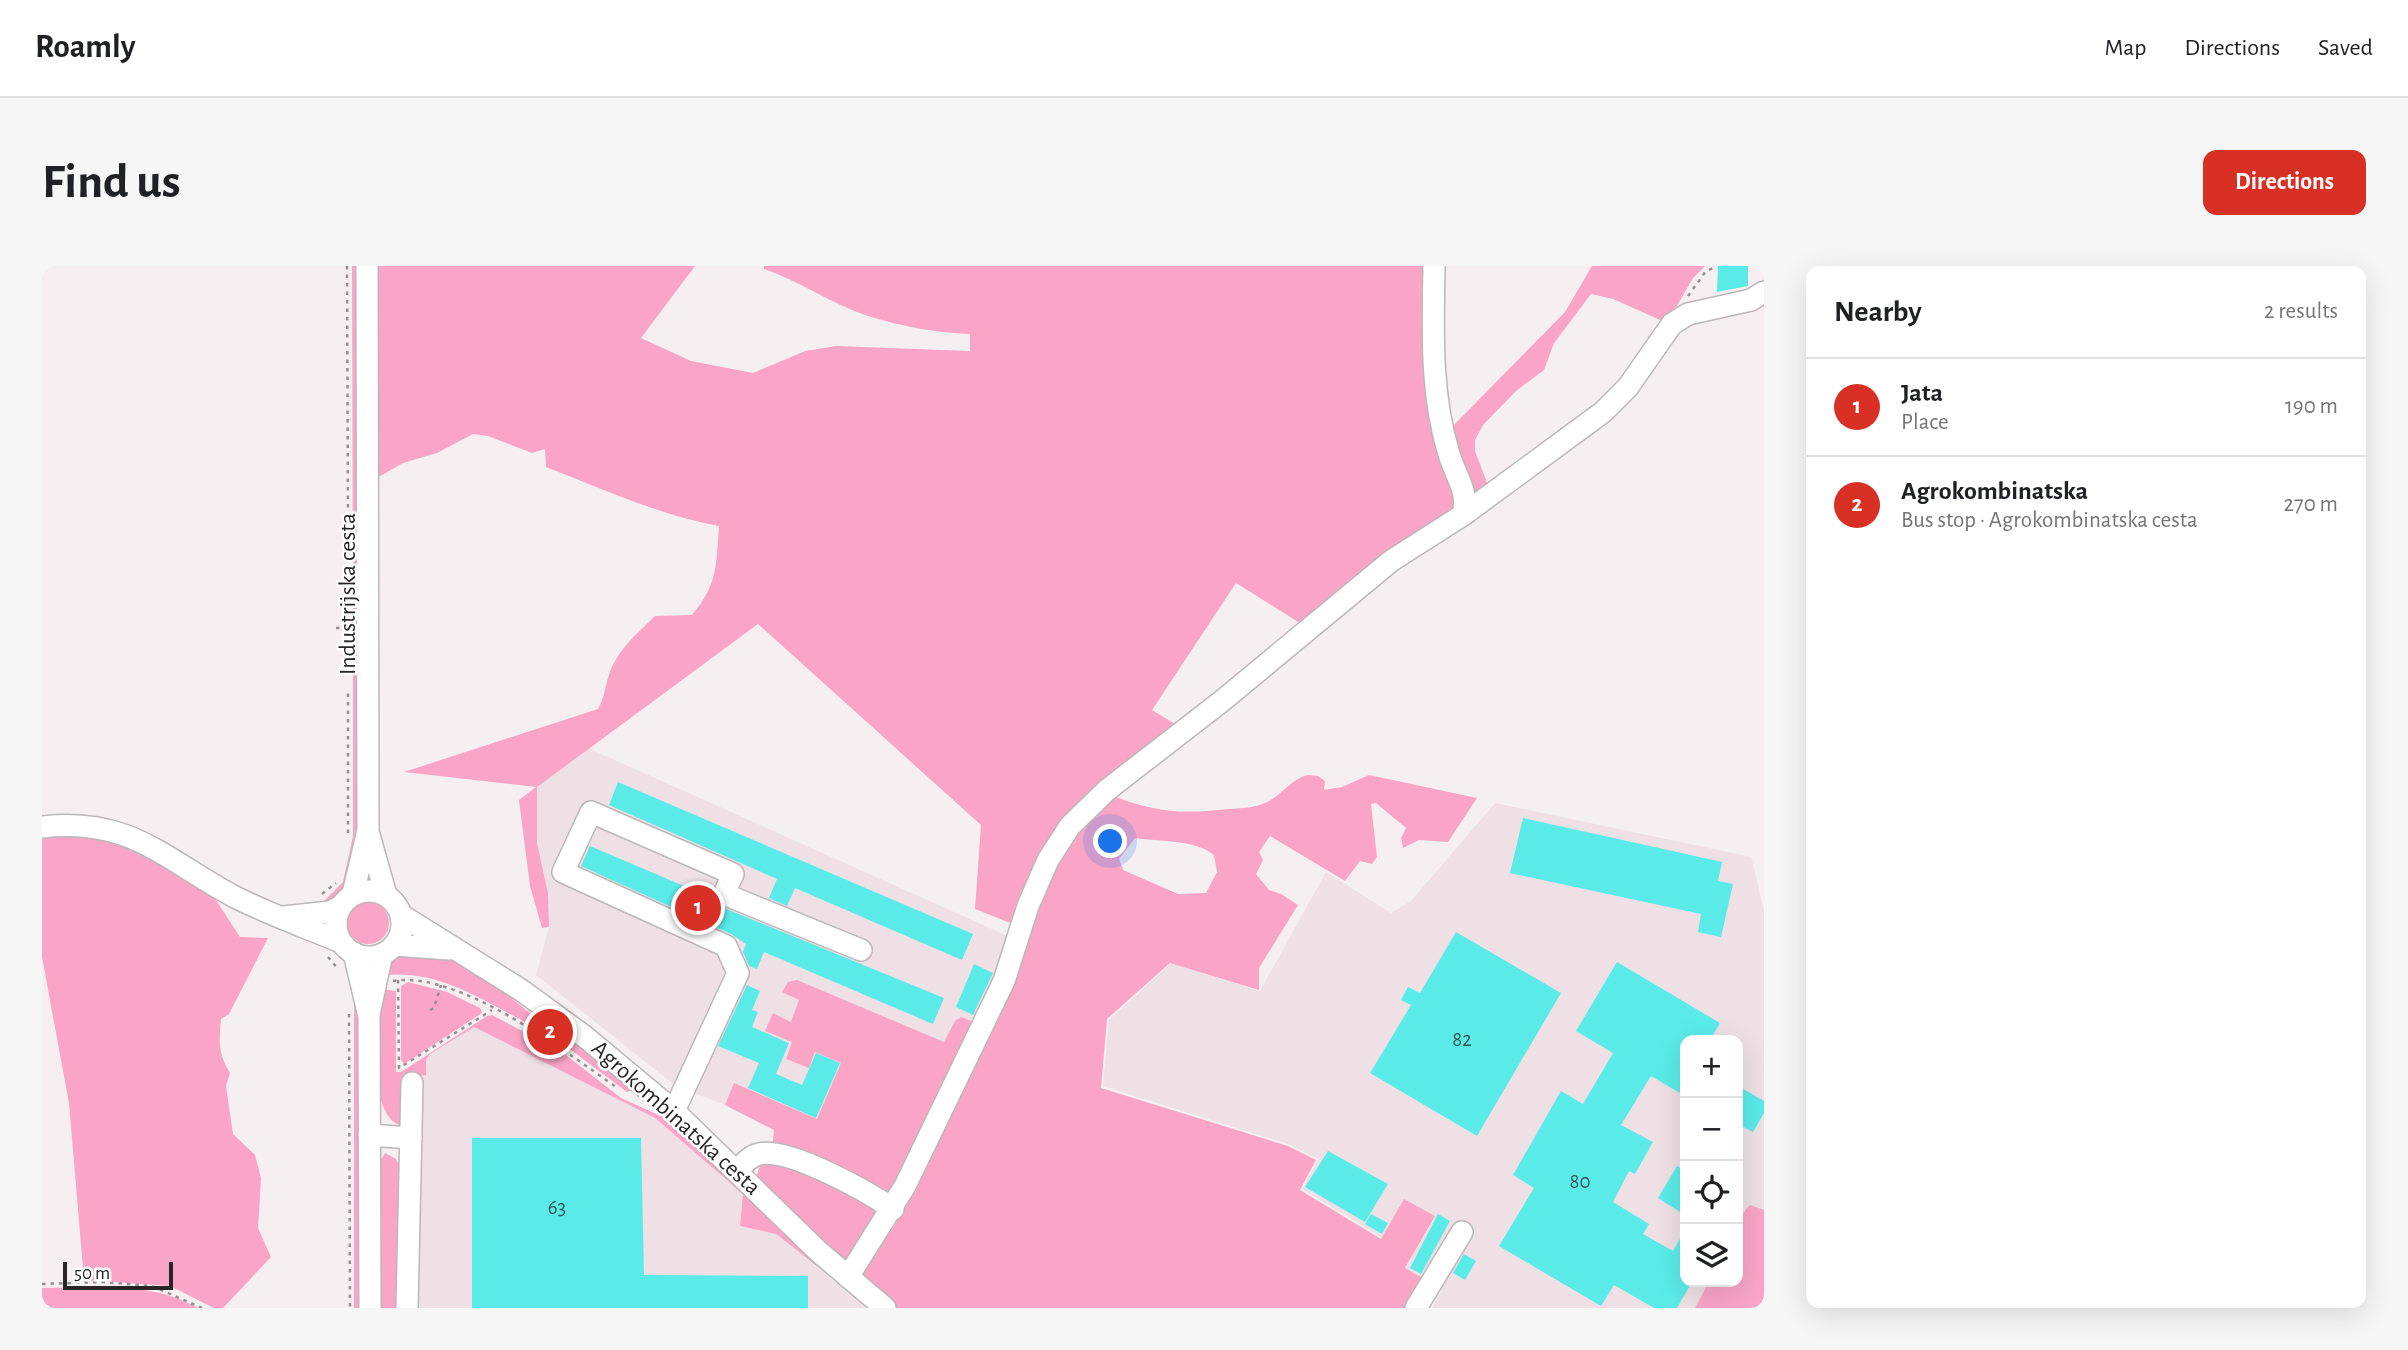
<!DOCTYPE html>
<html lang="en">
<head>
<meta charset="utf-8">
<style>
	body { margin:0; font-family:"Alegreya Sans",sans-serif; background:#f6f6f6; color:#202124 }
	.controls { position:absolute; right:21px; bottom:21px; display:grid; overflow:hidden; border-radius:14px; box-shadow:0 7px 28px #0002 }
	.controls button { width:63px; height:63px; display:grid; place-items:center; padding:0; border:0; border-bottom:2px solid #e0e0e0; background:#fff; color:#202124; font:35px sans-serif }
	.scale { position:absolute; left:21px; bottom:18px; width:110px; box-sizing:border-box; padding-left:7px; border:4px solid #272526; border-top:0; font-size:19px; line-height:24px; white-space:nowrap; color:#272526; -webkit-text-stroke:5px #fffefe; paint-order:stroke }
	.you { position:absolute; left:1069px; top:576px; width:24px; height:24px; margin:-18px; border:5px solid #fff; border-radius:50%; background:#1a73e8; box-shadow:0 0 0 10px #1a73e833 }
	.badge { display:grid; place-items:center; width:46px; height:46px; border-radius:50%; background:#d93025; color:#fff; font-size:23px; font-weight:700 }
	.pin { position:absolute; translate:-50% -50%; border:4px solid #fff; box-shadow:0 2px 7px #0006 }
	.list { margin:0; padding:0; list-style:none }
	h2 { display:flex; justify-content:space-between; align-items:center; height:91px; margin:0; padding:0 28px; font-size:30px }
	h2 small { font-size:23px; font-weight:400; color:#757577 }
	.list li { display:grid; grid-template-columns:46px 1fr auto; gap:21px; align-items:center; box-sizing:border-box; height:98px; padding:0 28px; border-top:2px solid #e0e0e0 }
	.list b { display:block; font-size:26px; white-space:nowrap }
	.list p { margin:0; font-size:23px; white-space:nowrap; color:#757577 }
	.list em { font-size:23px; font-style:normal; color:#757577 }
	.icon { flex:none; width:38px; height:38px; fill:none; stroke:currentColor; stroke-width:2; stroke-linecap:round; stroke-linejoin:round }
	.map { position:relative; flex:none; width:1722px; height:1042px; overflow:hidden; border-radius:14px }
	header { display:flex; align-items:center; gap:42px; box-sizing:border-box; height:98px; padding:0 35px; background:#fff; border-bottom:2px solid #e0e0e0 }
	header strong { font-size:33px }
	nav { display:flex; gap:38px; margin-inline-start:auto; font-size:24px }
	.intro { display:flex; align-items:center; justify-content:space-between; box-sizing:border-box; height:168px; padding:0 42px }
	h1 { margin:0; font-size:49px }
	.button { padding:18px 32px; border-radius:14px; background:#d93025; color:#fff; font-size:24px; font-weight:700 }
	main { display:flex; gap:42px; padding:0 42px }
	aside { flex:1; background:#fff; border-radius:14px; box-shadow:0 7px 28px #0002 }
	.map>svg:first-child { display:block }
</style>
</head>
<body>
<header>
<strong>Roamly</strong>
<nav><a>Map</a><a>Directions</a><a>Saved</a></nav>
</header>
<div class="intro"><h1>Find us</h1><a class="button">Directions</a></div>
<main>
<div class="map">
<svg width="1722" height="1042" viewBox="0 0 1722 1042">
	<rect width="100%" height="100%" fill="#f5eff1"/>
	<g fill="#eee0e5">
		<polygon points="546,482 970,672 942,751 774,894 731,876 732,864 683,839 634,820 494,709 507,661 506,627 495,577 495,521"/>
		<polygon points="1453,537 1709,591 1722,644 1722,951 1696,984 1696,774 1643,774 1643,1016 1678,1016 1664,1042 1390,1042 1400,1025 1363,1004 1371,990 1260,923 1277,893 1246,878 1061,820 1067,754 1129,697 1218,725 1284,606 1349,647 1369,635"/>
		<polygon points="432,761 613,852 701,928 698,960 734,968 825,1042 359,1042 360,811 374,811 388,788"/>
	</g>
	<g fill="#faa5c5" fill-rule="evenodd">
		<polygon points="310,0 316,0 317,356 311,356"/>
		<path d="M 333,0 L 653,0 L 599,72 L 649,95 L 711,107 L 763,85 L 794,80 L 928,85 L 928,68 C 895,67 858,60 826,50 C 789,38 758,15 722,3 L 722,0 L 1387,0 L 1416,239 L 1405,253 L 1261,359 L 1194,317 L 1110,444 L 1138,461 L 1070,513 L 976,660 L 933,643 L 939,559 L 716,358 L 495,521 L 495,577 L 506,627 L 507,661 L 500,662 L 488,620 L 477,534 L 494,521 L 362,506 L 556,443 C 563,431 563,419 568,406 C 577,382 596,367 613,350 L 650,349 C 676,318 674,299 677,260 C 617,249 561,223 504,201 L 503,183 L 490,187 L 446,170 L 431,168 L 395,187 L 361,197 L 333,213 Z"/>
		<polygon points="1550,0 1663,0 1651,12 1625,57 1571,33 1549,28 1512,77 1502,104 1474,125 1441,159 1433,174 1433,185 1447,222 1435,227 1429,225 1406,165 1523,46"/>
		<polygon points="311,370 317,370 319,558 307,620 293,635 279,638 301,616 311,570"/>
		<path d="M 1266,509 L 1276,510 L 1283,515 L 1282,524 L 1300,521 L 1327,509 L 1435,532 L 1406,576 L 1377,574 L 1361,582 L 1359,572 L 1364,562 L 1334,537 L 1329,538 L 1335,591 L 1330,598 L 1318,595 L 1303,615 L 1228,570 L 1217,586 L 1221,594 L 1214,608 L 1227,624 L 1239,628 L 1256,639 L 1217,702 L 1217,724 L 1128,697 L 1065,753 L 1059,822 L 1246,880 L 1274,894 L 1258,924 L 1339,973 L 1362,933 L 1393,950 L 1363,1002 L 1380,1012 L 1363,1042 L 855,1042 L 825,1016 L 820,1009 L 825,991 L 852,961 L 872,922 L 1023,574 L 1069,529 C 1113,547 1141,548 1187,543 C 1200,542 1214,542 1225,536 C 1240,529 1249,513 1266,509 ZM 1093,572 C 1119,576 1152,573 1172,589 L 1175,606 L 1164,627 L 1136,628 L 1081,604 L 1077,593 Z"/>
		<path d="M 0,567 L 54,567 L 121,594 L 172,631 L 198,671 L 226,672 L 187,748 L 179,753 C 177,775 176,788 188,807 L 184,820 L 191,868 L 213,889 L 219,912 L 216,962 L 229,991 L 181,1042 L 172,1042 L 128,1020 L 42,1014 L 27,837 L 0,691 Z"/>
		<circle cx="326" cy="657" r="21"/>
		<path d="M 359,686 C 374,688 389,688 403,691 C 437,699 463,728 489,748 L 483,756 C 435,731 397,704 341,709 L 347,694 Z"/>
		<polygon points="755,714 902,776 913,755 919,751 932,756 850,928 731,876 732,864 683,839 692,817 775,853 799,797 773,786 767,802 744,793 750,776 723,765 731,747 749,756 757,734 740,726 746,716"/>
		<polygon points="366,716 405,726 438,742 440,747 362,798 359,794 359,720"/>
		<path d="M 338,723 L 354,725 L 354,806 L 359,806 L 445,750 L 450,749 L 520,786 L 579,832 L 623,852 L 828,1042 L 734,968 L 698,960 L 701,928 L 613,852 L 432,761 L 388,788 L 384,794 L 384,809 L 360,812 L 360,860 C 322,849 337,756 338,723 Z"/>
		<polygon points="312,728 319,743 320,1042 312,1042"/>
		<polygon points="515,767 539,781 594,823 585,826 513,772"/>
		<polygon points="343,887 354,893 360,906 359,1042 335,1042 337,897"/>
		<polygon points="726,898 771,908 832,941 833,950 806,994 798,995 714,912 718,899"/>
		<path d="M 1708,939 L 1722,944 L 1722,1042 L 1653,1042 L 1667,1016 L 1696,1016 C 1696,993 1689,955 1708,939 Z"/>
		<path d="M 54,1021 C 92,1022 122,1023 156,1042 L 0,1042 L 0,1022 Z"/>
	</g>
	<g fill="#5aebe9">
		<polygon points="1676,0 1706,0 1706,20 1675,26"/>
		<polygon points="576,516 931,668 920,694 753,622 745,640 727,632 735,613 567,539"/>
		<polygon points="1481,552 1680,596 1676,615 1691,618 1679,671 1656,666 1659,648 1468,607"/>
		<polygon points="548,580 670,632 677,640 902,732 891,758 722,686 715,703 707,700 701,686 704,678 689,668 539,600"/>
		<polygon points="1414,666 1519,727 1435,870 1328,807 1369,739 1359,734 1366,721 1378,727"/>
		<polygon points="1575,696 1678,757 1668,774 1643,774 1643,830 1609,810 1579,859 1611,876 1593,908 1587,905 1571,936 1607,958 1601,968 1631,985 1643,964 1643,1016 1650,1016 1635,1042 1612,1042 1572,1019 1559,1040 1457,980 1492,922 1471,909 1519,825 1541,838 1571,787 1534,765"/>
		<polygon points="932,698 951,707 931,749 914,741"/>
		<polygon points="705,719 718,725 710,744 716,746 710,761 747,777 734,808 760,819 774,787 798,797 774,852 706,822 717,797 676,780"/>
		<polygon points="1696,820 1722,835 1722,847 1711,866 1696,858"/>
		<polygon points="430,872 599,872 602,1009 766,1010 766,1042 430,1042"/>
		<polygon points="1286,885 1346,918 1323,956 1263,921"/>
		<polygon points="1635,900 1643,904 1643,949 1616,932"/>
		<polygon points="1329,948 1346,957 1340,968 1323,958"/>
		<polygon points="1396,948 1408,955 1379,1008 1368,1002"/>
		<polygon points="1422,988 1434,995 1423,1014 1411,1007"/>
	</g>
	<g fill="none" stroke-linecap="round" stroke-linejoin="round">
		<g stroke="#bcb7b9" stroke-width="24">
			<g id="minor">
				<polyline points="1421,249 1561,146 1586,121 1630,58 1646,48 1709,34 1722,26"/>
				<path d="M 0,561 C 87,551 121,592 191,630 C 226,648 263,661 299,676"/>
				<polyline points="327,569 344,629"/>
				<circle cx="327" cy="658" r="33"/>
				<polyline points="311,628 326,564 325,0"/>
				<polyline points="359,649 479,724 542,770 632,845 776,985 843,1042"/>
				<polyline points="242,651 288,646 298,641"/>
				<polyline points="352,679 407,683"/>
				<polyline points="312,687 326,746"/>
				<polyline points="632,845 696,707 684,680 521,606 549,546 691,608 682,628 819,684"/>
				<polyline points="327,869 369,872"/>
				<path d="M 696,904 C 702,897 708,890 717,888 C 747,881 826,926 851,943"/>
				<path d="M 806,1011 L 863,920 L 962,715 L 986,640 L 1006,594 L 1028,560 L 1065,524 L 1180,435 L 1349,295 L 1421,249 C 1427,224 1414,212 1407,188 C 1388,127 1391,63 1392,0"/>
				<polyline points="328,1042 327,748 340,688"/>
				<polyline points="365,1042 370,817"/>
				<polyline points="1374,1042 1420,966"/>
			</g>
		</g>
		<g stroke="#959192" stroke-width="2.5" stroke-dasharray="3.5 5" stroke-linecap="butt">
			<polyline points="305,0 306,245"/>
			<polyline points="1646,30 1664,5 1674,1"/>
			<polyline points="294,362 307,362"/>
			<polyline points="306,567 306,423"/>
			<polyline points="280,628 294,617"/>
			<polyline points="286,691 297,704"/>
			<polyline points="356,714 357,802 450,744"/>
			<path d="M 351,715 C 416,704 521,784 574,821"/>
			<polyline points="388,744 392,742 399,719"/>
			<polyline points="307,748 308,1042"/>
			<polyline points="0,1018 60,1016 110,1020 160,1042"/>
		</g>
		<use href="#minor" stroke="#fff" stroke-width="21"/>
	</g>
	<g text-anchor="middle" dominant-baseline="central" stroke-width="5" stroke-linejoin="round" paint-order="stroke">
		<g font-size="21" fill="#345657">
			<text x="1420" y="773">82</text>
			<text x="1538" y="915">80</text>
			<text x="515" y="941">63</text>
		</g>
		<g font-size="24" fill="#272526" stroke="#fffefe">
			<text transform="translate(306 328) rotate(-90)">Industrijska cesta</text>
			<text transform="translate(634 852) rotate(42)">Agrokombinatska cesta</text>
		</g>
	</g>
</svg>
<div class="controls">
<button>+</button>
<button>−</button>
<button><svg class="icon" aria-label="locate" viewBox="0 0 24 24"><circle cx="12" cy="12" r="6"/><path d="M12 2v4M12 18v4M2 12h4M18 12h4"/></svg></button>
<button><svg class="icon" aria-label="layers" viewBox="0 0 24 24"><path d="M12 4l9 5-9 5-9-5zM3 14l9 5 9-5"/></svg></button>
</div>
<div class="scale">50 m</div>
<div class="you"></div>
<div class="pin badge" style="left:656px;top:642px">1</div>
<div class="pin badge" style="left:508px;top:766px">2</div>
</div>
<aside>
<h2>Nearby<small>2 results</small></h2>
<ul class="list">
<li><span class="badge">1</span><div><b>Jata</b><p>Place</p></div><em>190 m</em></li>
<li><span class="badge">2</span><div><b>Agrokombinatska</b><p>Bus stop · Agrokombinatska cesta</p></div><em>270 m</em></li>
</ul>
</aside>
</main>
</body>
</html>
